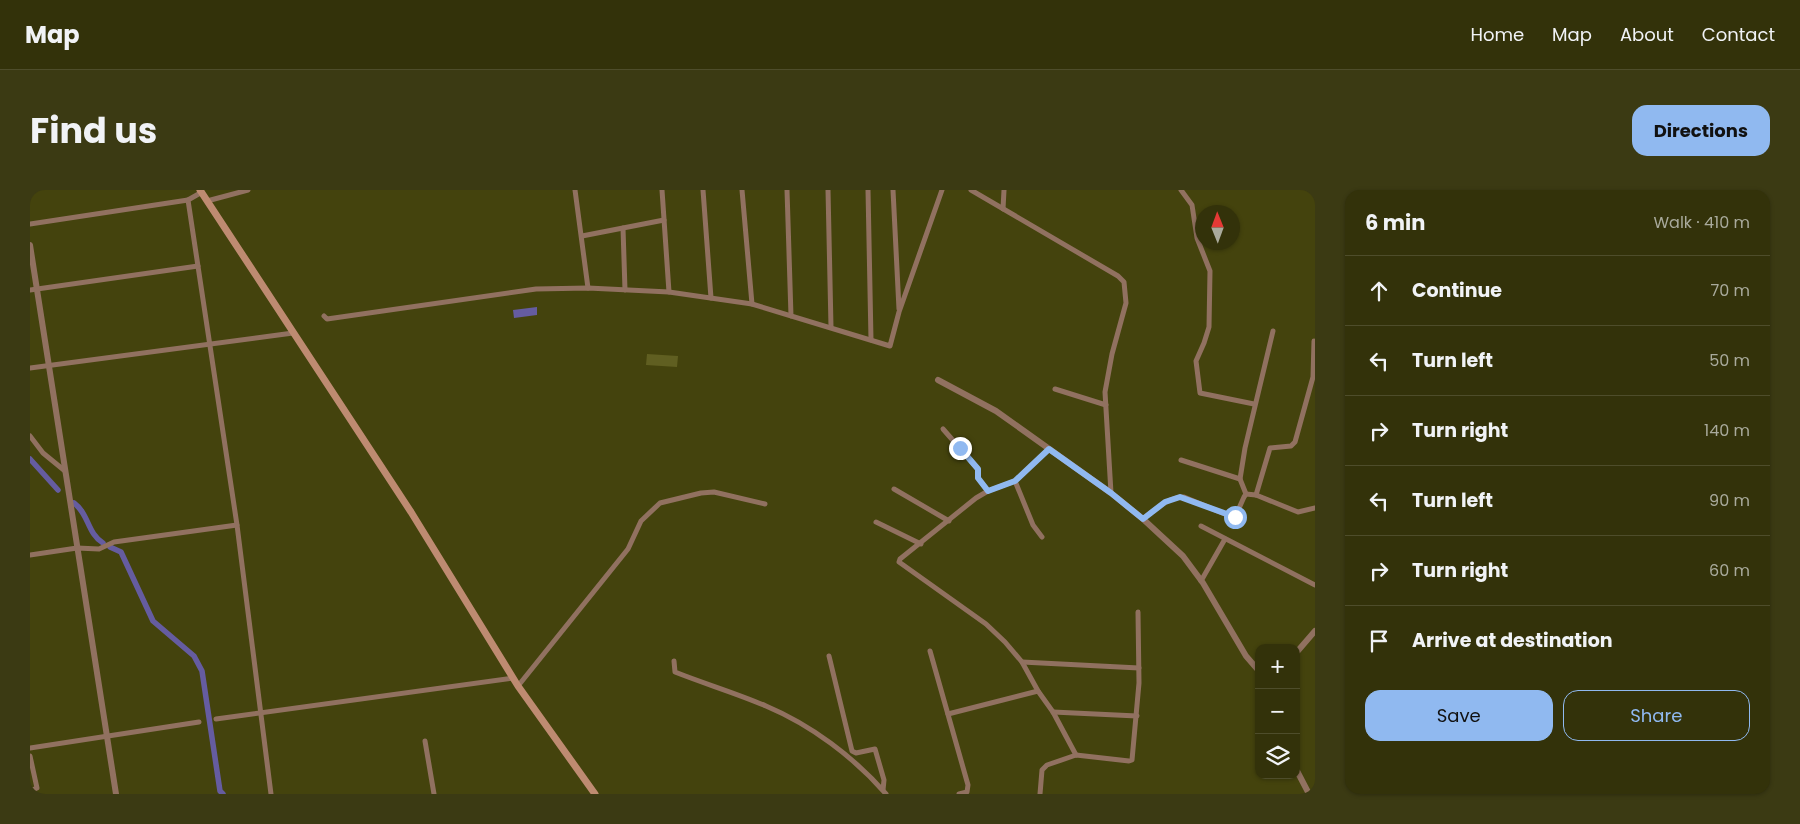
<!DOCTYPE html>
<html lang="en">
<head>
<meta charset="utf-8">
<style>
	body { margin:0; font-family:Poppins,sans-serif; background:#3b3a13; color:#f1f3f6 }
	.controls { position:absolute; right:15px; bottom:15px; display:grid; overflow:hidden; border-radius:10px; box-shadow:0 1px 4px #0004 }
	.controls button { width:45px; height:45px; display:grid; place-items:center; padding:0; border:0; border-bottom:1px solid #4e4d2b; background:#33320a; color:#f1f3f6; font:25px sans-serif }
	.compass { position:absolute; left:1165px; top:15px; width:45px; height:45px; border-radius:50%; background:#33320a; box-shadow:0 1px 4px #0004; rotate:359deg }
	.stop { position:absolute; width:15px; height:15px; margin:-11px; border:4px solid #90b9f0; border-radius:50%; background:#fff }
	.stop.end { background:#90b9f0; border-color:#fff; box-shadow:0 1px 5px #0008 }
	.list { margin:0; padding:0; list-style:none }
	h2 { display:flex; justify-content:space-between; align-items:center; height:65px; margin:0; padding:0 20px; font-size:21px }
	h2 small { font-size:16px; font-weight:400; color:#a9aa9c }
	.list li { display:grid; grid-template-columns:32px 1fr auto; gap:15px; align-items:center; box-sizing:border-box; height:70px; padding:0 20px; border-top:1px solid #4e4d2b }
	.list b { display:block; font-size:19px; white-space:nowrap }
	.list em { font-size:16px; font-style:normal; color:#a9aa9c }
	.actions { display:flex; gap:10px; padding:15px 20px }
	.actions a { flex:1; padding:11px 0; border:1px solid #90b9f0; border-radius:15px; text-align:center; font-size:18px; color:#90b9f0 }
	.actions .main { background:#90b9f0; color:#111 }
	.icon { flex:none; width:28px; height:28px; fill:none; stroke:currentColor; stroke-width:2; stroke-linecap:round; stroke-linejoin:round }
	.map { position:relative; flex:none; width:1285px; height:604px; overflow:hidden; border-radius:15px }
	header { display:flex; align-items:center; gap:30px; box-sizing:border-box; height:70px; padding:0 25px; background:#33320a; border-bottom:1px solid #4e4d2b }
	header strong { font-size:24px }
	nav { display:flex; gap:28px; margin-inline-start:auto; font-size:18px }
	.intro { display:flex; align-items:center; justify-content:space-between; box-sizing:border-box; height:120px; padding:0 30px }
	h1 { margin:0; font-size:35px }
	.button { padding:12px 22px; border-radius:15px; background:#90b9f0; color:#111; font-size:18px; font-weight:700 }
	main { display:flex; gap:30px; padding:0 30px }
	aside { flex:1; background:#33320a; border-radius:15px; box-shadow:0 1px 4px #0004 }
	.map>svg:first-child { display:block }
</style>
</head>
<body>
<header>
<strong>Map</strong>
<nav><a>Home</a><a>Map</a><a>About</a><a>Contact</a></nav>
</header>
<div class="intro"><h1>Find us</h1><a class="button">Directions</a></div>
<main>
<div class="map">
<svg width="1285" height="604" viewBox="0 0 1285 604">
	<rect width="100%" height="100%" fill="#44430d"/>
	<polygon fill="#605f21" points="617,164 648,166 647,177 616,175"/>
	<polygon fill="#655ca0" points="507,117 507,125 484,128 483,120"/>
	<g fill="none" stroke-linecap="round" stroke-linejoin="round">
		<g stroke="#655ca0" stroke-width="5.5">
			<polyline points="0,269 28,300"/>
			<path d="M 44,313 C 59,324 57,343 73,353"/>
			<polyline points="80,357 91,362 123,431 164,466 172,481 190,601 193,604"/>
		</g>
		<g stroke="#917160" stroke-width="5">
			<polyline points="545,0 558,98"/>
			<polyline points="632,0 639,102"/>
			<polyline points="673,0 681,108"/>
			<polyline points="712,0 722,114"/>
			<polyline points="757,0 761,126"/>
			<polyline points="798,0 801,137"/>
			<polyline points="838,0 841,150"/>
			<polyline points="863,0 869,119"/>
			<polyline points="941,0 1088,86 1094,92 1096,113 1082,164 1075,202 1081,303"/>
			<polyline points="1151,0 1162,15 1167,48 1180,81 1179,137 1174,153 1166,171 1170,203 1224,214"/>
			<polyline points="172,2 158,10 207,335 241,604"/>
			<polyline points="177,11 218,0"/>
			<polyline points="973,19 974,0"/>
			<polyline points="0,34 158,10"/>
			<polyline points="593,38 595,100"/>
			<polyline points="552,46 634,30"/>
			<polyline points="0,100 168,76"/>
			<polyline points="294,126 297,129 506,99 558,98 639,102 722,114 860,156 869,122 912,0"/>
			<polyline points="0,178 263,143"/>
			<polyline points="1025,199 1076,215"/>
			<polyline points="913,239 948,279 948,288 958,301"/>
			<polyline points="0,246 13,263 35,281"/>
			<polyline points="1019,259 985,291 958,301 946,308 870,369 869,372 956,434 975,452 992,472 1008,501 1023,522 1046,565"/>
			<polyline points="1151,270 1210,289"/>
			<polyline points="985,291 1003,335 1012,347"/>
			<polyline points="864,299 919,331"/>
			<polyline points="1216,304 1210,289 1215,258 1243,141"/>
			<polyline points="1226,305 1240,258 1261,256 1265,252 1283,187 1284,151"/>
			<path d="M 1113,329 C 1126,319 1138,307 1154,307 L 1202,327 L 1206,325 L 1214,307 L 1216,304 L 1226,305 L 1268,322 L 1285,318"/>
			<polyline points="846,332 891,354"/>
			<polyline points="1171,336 1285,395"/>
			<polyline points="0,365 47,358 69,359 84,352 207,335"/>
			<polyline points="1171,391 1195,349"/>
			<polyline points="900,461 938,595 937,602 929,604"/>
			<polyline points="799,466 822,561 826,563 845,559 854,590 853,600"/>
			<path d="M 644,471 L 645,482 C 675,494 706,503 736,516 C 781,535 824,567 856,604"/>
			<polyline points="992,472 1109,478"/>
			<polyline points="488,496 598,359 611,331 630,313 671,303 684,302 735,314"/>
			<polyline points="1023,522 1107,526"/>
			<polyline points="918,524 1008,501"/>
			<polyline points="186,529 483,488"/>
			<polyline points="395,551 404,604"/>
			<polyline points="0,558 169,532"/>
			<polyline points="0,566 7,598 0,601"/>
			<polyline points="1010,604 1012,580 1017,575 1046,565 1099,571 1102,570 1109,493 1108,422"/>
		</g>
		<g stroke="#917160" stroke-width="6">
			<polyline points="0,55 86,604"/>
			<polyline points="908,190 966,221 1081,303 1113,329 1153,366 1173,393 1216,466 1229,481"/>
			<polyline points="1266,463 1285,441"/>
			<polyline points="1266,579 1279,604"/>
		</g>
		<polyline stroke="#be8b71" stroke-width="7" points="170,0 381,322 488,496 565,604"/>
	</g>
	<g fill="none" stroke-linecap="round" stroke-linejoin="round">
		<polyline stroke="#90b9f0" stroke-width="6" points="930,258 948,279 948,288 958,301 985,291 1019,259 1081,303 1113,329 1135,312 1150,307 1205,327"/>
	</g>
</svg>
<div class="controls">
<button>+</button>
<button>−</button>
<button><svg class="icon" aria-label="layers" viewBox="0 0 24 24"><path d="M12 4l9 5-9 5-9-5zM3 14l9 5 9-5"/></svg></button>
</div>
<svg class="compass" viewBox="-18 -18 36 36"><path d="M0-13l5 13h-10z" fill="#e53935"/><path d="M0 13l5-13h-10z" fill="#a9aa9c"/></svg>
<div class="stop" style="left:1205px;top:327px"></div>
<div class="stop end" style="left:930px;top:258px"></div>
</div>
<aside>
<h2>6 min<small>Walk · 410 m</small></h2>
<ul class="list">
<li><svg class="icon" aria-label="ahead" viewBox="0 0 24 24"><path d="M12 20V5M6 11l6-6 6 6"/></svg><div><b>Continue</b></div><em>70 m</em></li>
<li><svg class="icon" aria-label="left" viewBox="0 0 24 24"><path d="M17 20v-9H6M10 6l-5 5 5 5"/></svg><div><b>Turn left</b></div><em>50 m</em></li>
<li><svg class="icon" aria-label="right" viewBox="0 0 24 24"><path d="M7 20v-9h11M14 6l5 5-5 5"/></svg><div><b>Turn right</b></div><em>140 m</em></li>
<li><svg class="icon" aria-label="left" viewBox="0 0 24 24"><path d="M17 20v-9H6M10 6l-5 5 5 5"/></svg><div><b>Turn left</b></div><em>90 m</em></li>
<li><svg class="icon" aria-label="right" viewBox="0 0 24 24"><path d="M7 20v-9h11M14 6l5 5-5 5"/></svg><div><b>Turn right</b></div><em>60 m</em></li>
<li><svg class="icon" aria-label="arrive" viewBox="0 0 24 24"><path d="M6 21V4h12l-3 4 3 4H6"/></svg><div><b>Arrive at destination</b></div></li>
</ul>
<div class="actions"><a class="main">Save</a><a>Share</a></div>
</aside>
</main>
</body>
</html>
